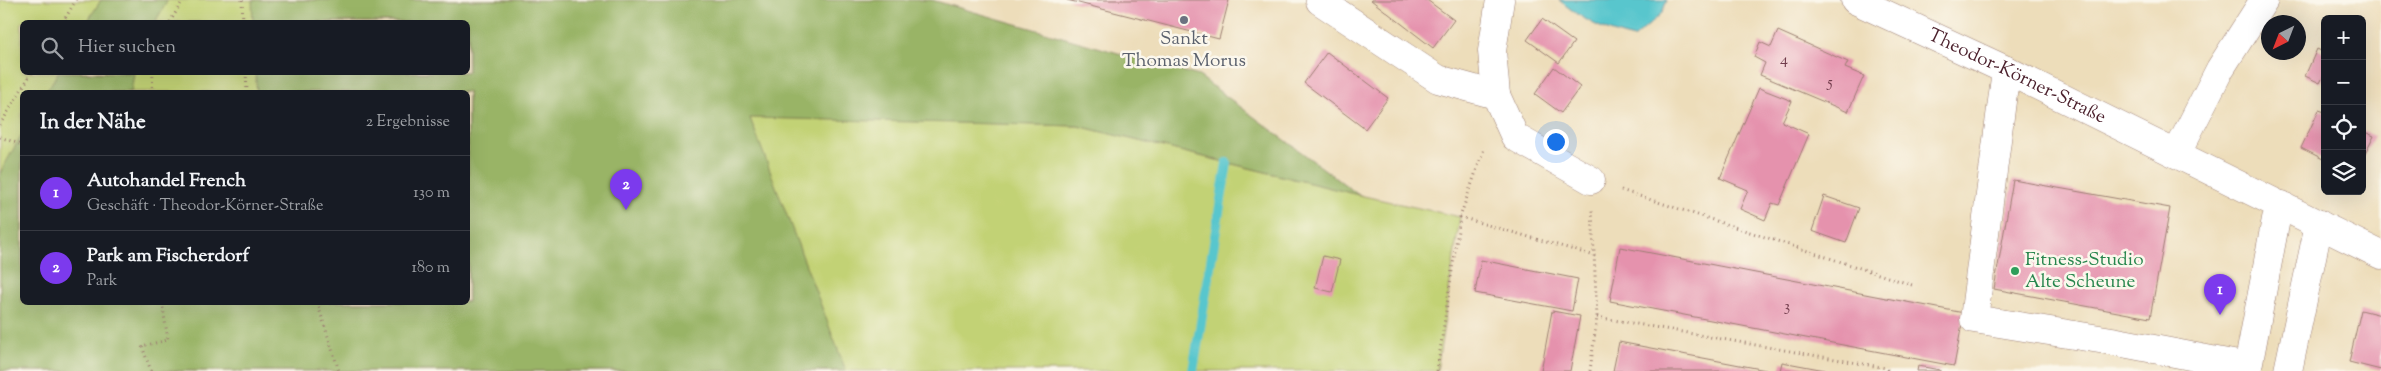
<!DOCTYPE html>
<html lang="de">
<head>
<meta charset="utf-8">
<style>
	body { margin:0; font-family:"Sorts Mill Goudy",serif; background:#242831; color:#f1f3f6 }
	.controls { position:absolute; right:15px; top:15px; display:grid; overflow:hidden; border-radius:8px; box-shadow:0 5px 20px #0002 }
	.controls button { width:45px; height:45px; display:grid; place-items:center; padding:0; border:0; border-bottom:1px solid #363941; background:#171b24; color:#f1f3f6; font:25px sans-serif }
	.compass { position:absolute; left:2261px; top:15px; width:45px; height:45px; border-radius:50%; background:#171b24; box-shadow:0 5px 20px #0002; rotate:222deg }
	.you { position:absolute; left:1555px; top:141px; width:18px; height:18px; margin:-12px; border:4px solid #fff; border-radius:50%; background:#1a73e8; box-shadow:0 0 0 8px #1a73e833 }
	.badge { display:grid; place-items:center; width:32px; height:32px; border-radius:50%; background:#7c3aed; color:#fff; font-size:16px; font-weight:700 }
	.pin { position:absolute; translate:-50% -41px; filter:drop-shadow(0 1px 2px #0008) }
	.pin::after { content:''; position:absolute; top:26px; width:18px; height:15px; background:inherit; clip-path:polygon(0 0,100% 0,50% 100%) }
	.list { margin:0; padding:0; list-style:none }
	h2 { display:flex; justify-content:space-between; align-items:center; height:65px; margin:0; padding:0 20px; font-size:21px }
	h2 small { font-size:16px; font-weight:400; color:#9ea1a6 }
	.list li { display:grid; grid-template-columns:32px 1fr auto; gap:15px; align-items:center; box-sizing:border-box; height:75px; padding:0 20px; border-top:1px solid #363941 }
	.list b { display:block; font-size:19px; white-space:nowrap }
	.list p { margin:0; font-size:16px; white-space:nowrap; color:#9ea1a6 }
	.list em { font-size:16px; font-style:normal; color:#9ea1a6 }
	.icon { flex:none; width:28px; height:28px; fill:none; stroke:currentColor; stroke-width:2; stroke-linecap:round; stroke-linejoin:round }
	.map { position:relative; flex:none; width:2381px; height:371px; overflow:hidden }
	.search { position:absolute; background:#171b24; box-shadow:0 5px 20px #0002; left:20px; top:20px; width:450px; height:55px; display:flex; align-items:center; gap:12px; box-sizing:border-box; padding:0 18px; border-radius:8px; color:#9ea1a6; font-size:19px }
	.panel { position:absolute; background:#171b24; box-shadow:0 5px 20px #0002; left:20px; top:90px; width:450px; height:215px; border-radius:8px }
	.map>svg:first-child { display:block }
</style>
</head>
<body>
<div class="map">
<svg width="2381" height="371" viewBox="0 0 2381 371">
	<rect width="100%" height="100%" fill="#fbf7ec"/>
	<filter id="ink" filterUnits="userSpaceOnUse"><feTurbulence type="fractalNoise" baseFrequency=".02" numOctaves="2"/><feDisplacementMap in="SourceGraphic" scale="10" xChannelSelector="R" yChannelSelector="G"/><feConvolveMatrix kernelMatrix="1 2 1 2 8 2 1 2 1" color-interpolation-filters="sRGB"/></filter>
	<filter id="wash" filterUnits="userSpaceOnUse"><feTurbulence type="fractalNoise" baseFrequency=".0096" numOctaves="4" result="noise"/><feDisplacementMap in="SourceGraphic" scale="20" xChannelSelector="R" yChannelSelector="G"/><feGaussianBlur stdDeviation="1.12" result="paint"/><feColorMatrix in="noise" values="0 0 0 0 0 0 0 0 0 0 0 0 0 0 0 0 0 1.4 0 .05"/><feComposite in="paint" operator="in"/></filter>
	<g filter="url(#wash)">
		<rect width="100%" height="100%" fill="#edddba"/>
		<path fill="#c2d275" stroke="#867850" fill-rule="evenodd" d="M 0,0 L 536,0 L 749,117 L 1078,126 L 1359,195 L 1460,217 L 1437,371 L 0,371 ZM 22,22 L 468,22 L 468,72 L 22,72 ZM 22,92 L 468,92 L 468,302 L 22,302 Z"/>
		<g fill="#99b466" stroke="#726a48">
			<polygon points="101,0 168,0 155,22 87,22"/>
			<polygon points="252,0 932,0 1199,76 1359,195 1078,126 750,118 846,371 0,371 0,173 22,134 22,302 468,302 468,92 257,92 255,73 468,72 468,22 253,22"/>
			<polygon points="58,73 58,72 134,73 131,92 46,92"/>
		</g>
		<path fill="#58c6cd" stroke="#51727c" d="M 1559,0 L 1667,0 L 1662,13 L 1634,38 C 1603,31 1583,20 1559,0 Z"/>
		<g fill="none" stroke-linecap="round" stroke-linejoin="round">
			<polyline stroke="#58c6cd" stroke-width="10" points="1193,371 1227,163"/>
		</g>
		<g id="blocks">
			<g fill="#e592ad">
				<polygon points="1067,0 1229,0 1219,39"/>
				<polygon points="1371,0 1427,0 1454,20 1433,48"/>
				<polygon points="1542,19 1574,42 1559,63 1527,40"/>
				<polygon points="1778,31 1848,62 1845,68 1864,76 1848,112 1760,75 1765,63 1754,57 1760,42 1771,47"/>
				<polygon points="2317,49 2325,53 2325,73 2320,83 2305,76"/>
				<polygon points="1327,52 1388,98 1365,129 1304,83"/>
				<polygon points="1554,67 1580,87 1561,113 1535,94"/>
				<polygon points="1759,88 1792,101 1782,122 1809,134 1779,205 1772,203 1765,220 1740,209 1748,190 1720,178"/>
				<polygon points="2319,110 2325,112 2325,160 2301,148"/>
				<polygon points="2362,131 2374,136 2362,160"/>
				<polygon points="2013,180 2170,208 2150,318 1994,289"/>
				<polygon points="1824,196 1859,208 1846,243 1812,231"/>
				<polygon points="1620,247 1964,313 1954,366 1610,301"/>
				<polygon points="1323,256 1340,260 1332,292 1315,288"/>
				<polygon points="1481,260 1578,279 1572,311 1475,293"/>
				<polygon points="2361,310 2381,315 2381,370 2349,362"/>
				<polygon points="1552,311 1580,316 1570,371 1541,371"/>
				<polygon points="1619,342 1766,370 1766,371 1613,371"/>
				<polygon points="1782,362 1825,370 1825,371 1780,371"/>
				<polygon points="1918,366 1940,370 1940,371 1917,371"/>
			</g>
		</g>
	</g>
	<g filter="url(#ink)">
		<use href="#blocks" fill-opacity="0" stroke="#9c7e72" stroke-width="1"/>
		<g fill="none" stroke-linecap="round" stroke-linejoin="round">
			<g stroke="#9c7e72" stroke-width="29">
				<g id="minor">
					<polyline points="1500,0 1492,51 1496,95 1515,137 1591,180"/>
					<path id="s1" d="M 1855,0 L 2006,70 L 2381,255"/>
					<polyline points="1320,1 1438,79 1496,95"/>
					<polyline points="2006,70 1974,319 2112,341 2248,367 2276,219 2282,205"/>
					<polyline points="2177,153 2220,69 2264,0"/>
					<polyline points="2288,371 2319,224"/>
				</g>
			</g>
			<g stroke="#9c7e72" stroke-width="3" stroke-dasharray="1 4" stroke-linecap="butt">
				<polyline points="242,0 243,22"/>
				<polyline points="63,22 76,0"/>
				<polyline points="170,22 183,0"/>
				<polyline points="246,72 247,92"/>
				<polyline points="152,92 153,72"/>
				<polyline points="0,125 32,72"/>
				<polyline points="0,137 22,145"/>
				<polyline points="1621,190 1912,285"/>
				<polyline points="1460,217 1595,256"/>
				<polyline points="317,302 339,371"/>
				<polyline points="1597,317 1886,368 1888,371"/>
				<polyline points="151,371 142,346 168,340 162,302"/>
				<polyline points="1437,371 1460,217 1484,149"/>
				<polyline points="1590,371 1597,317 1592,210"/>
			</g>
			<use href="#minor" stroke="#fff" stroke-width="28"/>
		</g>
	</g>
	<circle fill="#6b7280" stroke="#fbf7ec" stroke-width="2" cx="1184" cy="20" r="5"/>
	<circle fill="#2e9e5b" stroke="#fbf7ec" stroke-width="2" cx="2015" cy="271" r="5"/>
	<g text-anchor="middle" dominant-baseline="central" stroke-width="5" stroke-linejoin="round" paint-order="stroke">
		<g font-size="16" fill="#713c4c">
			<text x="1784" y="60">4</text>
			<text x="1830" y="83">5</text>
			<text x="1787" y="307">3</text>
		</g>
		<g font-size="19" fill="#5b616d" stroke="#fbf7ec">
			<text x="1184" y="39">Sankt<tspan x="1184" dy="22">Thomas Morus</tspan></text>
		</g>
		<g font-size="19" fill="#4a1f2b" stroke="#fbf7ec">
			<text stroke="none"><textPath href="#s1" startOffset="179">Theodor-Körner-Straße</textPath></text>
		</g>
		<g font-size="19" fill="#27864d" stroke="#fbf7ec" text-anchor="start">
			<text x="2025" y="260">Fitness-Studio<tspan x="2025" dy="22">Alte Scheune</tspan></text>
		</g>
	</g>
</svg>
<div class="controls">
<button>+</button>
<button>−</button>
<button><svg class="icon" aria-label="locate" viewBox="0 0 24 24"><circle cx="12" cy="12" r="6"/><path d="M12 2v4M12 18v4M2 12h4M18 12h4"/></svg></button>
<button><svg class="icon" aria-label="layers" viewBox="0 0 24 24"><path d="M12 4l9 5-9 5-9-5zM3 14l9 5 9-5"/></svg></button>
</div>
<svg class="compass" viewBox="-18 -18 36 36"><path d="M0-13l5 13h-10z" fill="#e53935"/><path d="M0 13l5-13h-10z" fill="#9ea1a6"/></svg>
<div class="you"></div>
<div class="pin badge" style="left:2220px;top:315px">1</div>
<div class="pin badge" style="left:626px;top:210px">2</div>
<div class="search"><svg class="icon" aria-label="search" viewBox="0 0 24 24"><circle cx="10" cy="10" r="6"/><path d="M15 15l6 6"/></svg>Hier suchen</div>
<section class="panel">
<h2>In der Nähe<small>2 Ergebnisse</small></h2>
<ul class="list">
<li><span class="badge">1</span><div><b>Autohandel French</b><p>Geschäft · Theodor-Körner-Straße</p></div><em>130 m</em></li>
<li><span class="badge">2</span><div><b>Park am Fischerdorf</b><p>Park</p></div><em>180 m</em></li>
</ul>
</section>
</div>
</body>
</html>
